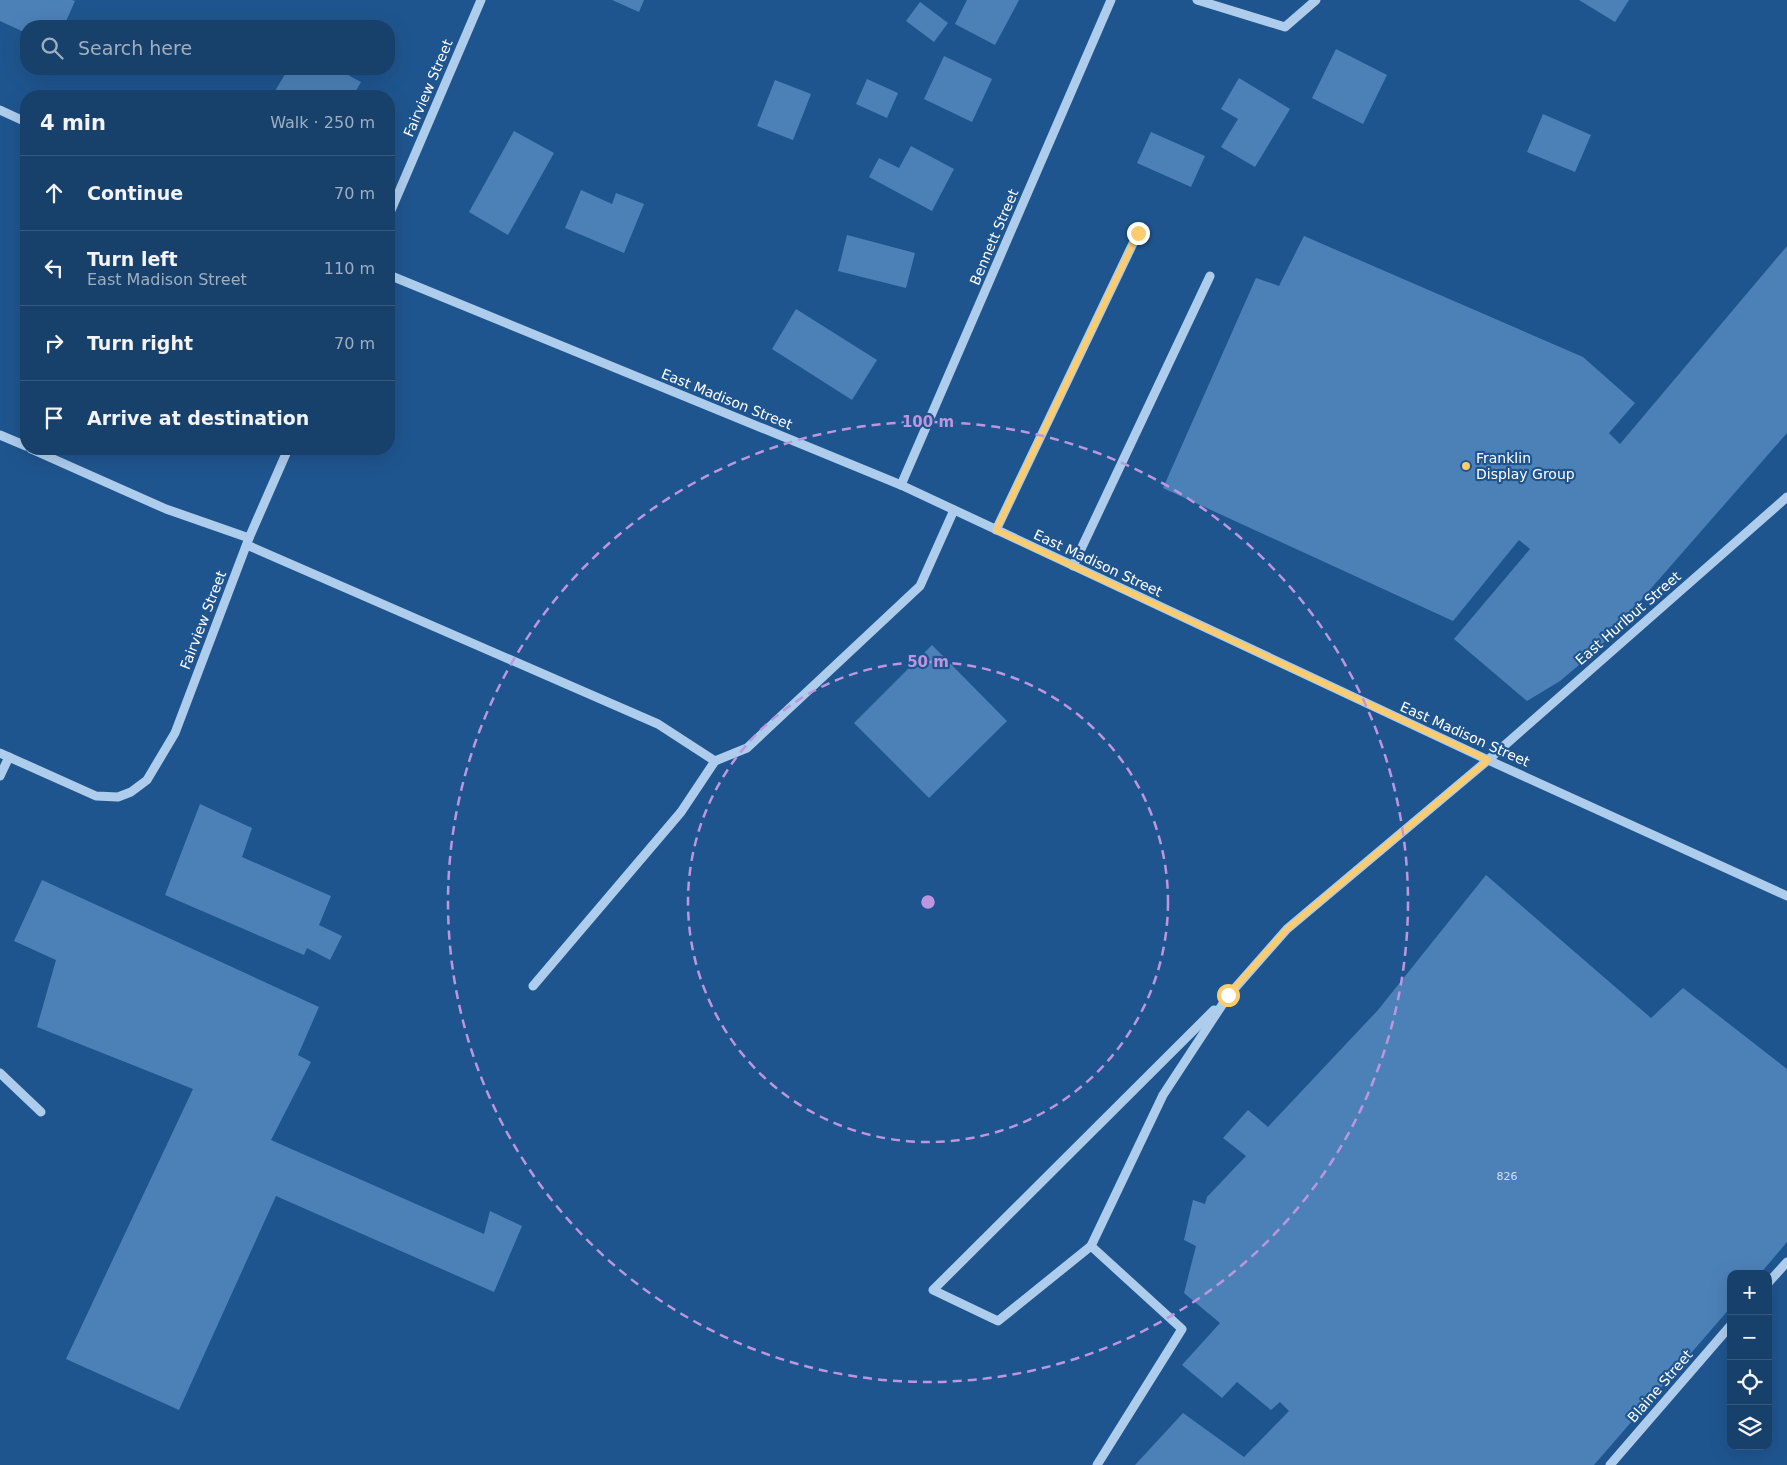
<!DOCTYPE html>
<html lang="en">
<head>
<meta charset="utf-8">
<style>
	body { margin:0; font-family:"DejaVu Sans",sans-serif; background:#244b73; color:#f1f3f6 }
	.controls { position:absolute; right:15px; bottom:15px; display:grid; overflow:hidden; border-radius:10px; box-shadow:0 5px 20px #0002 }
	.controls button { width:45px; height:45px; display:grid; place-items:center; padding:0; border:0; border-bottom:1px solid #36597e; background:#17406b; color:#f1f3f6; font:25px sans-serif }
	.stop { position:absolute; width:15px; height:15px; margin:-11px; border:4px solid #fbcc6e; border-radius:50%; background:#fff }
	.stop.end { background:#fbcc6e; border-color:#fff; box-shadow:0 1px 5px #0008 }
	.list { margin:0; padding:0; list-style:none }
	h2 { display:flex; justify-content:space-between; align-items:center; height:65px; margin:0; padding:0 20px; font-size:21px }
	h2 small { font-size:16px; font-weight:400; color:#9eafc1 }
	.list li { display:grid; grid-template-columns:32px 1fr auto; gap:15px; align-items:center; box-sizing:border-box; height:75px; padding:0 20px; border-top:1px solid #36597e }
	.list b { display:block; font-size:19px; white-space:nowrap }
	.list p { margin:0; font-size:16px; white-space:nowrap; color:#9eafc1 }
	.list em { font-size:16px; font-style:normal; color:#9eafc1 }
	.icon { flex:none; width:28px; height:28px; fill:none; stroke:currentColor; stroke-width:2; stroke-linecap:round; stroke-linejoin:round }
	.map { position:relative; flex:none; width:1787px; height:1465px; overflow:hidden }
	.search { position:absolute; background:#17406b; box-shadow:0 5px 20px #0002; left:20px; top:20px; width:375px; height:55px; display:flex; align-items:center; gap:12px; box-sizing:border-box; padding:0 18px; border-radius:20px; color:#9eafc1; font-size:19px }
	.panel { position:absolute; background:#17406b; box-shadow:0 5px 20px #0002; left:20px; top:90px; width:375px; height:365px; border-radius:20px }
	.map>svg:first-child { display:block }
</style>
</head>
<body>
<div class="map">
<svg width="1787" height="1465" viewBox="0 0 1787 1465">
	<rect width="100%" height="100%" fill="#1f558f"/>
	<g fill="#4c81b8">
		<polygon points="0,0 72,0 75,1 64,26 26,26 26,33 0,21"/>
		<polygon points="612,0 644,0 639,12"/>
		<polygon points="967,0 1019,0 995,45 955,24"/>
		<polygon points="1579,0 1629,0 1615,22"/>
		<polygon points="920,2 948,23 934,42 906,21"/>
		<polygon points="166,20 182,26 164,26"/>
		<polygon points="1336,49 1387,75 1363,124 1312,98"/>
		<polygon points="944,56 992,79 972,122 924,99"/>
		<polygon points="288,69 337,69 361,82 353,96 272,96"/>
		<polygon points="1239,78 1290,109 1255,167 1221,147 1238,119 1221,109"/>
		<polygon points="867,79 898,93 887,118 856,104"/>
		<polygon points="775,80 811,94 793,140 757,126"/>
		<polygon points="1543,114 1591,135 1575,172 1527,152"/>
		<polygon points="514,131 554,153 508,235 469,212"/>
		<polygon points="1151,132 1205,156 1191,187 1137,163"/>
		<polygon points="911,146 954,169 932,211 869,177 879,158 899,168"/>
		<polygon points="581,190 612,204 616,193 644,204 624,253 565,228"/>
		<polygon points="847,235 915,253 906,288 838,271"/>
		<polygon points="1304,236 1583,357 1635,403 1609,433 1620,444 1787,246 1787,433 1598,649 1560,681 1527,701 1454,639 1530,549 1519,540 1453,621 1163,488 1256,278 1279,286"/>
		<polygon points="796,309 877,360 852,400 772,349"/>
		<polygon points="932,645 1007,721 929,798 854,723"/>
		<polygon points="200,804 252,828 242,857 331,896 319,925 342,936 330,960 307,948 304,955 165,895"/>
		<polygon points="1486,875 1651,1018 1683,988 1787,1069 1787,1242 1760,1274 1731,1274 1731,1307 1594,1465 1135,1465 1183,1413 1244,1457 1289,1411 1280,1402 1271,1410 1237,1382 1222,1398 1182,1365 1220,1323 1184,1293 1196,1246 1184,1240 1193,1200 1205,1204 1207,1197 1246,1156 1223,1138 1248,1110 1268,1127 1378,1010"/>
		<polygon points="42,880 319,1007 298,1055 311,1062 271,1140 484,1234 490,1211 522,1226 494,1292 276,1196 179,1410 66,1359 193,1089 37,1027 56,960 14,941"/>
	</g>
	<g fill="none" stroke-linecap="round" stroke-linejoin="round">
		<g stroke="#aecded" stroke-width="9">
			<polyline points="1197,0 1285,27 1316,0"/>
			<polyline points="0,110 26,122"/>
			<polyline points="389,215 481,0"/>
			<polyline points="389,275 901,485 1488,760 1787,896"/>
			<polyline points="0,435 26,446"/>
			<polyline points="31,449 166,509 249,538"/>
			<polyline points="901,485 1111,0"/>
			<polyline points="996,530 1138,233"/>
			<polyline points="247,545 658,724 715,761 747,748 920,586 954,510"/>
			<polyline points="1073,566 1210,276"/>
			<polyline points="0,753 96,796 118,797 131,792 147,780 175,733 249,538 288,449"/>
			<polyline points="0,776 9,757"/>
			<polyline points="533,986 681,812 715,761"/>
			<polyline points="0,1073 41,1112"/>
			<polyline points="1091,1246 998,1321 933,1290 1214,1010"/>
			<polyline points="1768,1283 1787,1262"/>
			<polyline points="1097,1465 1182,1329 1091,1246 1163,1095 1228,996 1287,929 1488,760 1787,497"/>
			<polyline points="1610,1465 1731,1325"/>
		</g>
	</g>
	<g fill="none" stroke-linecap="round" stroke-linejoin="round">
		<polyline stroke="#fbcc6e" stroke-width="6" points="1138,233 996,530 1488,760 1287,929 1228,995"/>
	</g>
	<g fill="none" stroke="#bd96df" stroke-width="2.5" stroke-dasharray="9 6">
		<circle cx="928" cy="902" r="240"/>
		<circle cx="928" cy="902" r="480"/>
	</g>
	<circle fill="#fbcc6e" stroke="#1f558f" stroke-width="2" cx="1466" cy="466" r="5"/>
	<g text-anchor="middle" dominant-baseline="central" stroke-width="4.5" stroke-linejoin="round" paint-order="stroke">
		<g font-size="11" fill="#d2e0ed">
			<text x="1507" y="1176">826</text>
		</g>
		<g font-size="14" fill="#fff" stroke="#1f558f">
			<text transform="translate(428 88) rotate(-67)">Fairview Street</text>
			<text transform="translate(994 237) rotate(-67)">Bennett Street</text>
			<text transform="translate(727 399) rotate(22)">East Madison Street</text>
			<text transform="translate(1098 563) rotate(25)">East Madison Street</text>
			<text transform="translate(1628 618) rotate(-41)">East Hurlbut Street</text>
			<text transform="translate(203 620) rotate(-69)">Fairview Street</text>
			<text transform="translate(1465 734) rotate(24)">East Madison Street</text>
			<text transform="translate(1660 1386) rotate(-49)">Blaine Street</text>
		</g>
		<g font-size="14" fill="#fff" stroke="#1f558f" text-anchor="start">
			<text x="1476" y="458">Franklin<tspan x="1476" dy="16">Display Group</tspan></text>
		</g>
	</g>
	<circle cx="928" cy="902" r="8" fill="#bd96df" stroke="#1f558f" stroke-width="2.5"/>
	<g font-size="15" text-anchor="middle" font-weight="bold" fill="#bd96df" stroke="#1f558f" stroke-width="4.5" stroke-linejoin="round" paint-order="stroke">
		<text x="928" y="427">100 m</text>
		<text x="928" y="667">50 m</text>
	</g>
</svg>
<div class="controls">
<button>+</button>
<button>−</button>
<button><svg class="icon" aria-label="locate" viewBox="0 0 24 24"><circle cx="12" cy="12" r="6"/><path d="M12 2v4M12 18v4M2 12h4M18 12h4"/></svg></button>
<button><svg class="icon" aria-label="layers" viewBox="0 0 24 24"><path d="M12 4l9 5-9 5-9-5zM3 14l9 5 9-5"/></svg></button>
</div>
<div class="stop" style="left:1228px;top:995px"></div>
<div class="stop end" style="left:1138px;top:233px"></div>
<div class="search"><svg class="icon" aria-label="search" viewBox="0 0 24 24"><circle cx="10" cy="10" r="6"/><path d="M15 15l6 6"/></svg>Search here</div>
<section class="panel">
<h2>4 min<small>Walk · 250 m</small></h2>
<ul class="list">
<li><svg class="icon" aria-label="ahead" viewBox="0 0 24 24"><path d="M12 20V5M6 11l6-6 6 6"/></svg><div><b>Continue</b></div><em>70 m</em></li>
<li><svg class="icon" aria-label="left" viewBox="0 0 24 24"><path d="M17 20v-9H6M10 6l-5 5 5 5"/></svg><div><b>Turn left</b><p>East Madison Street</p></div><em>110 m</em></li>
<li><svg class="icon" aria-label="right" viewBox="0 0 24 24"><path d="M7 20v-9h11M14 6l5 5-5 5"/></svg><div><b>Turn right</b></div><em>70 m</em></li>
<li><svg class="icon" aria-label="arrive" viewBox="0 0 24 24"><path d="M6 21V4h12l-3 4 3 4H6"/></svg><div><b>Arrive at destination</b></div></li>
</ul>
</section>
</div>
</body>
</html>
